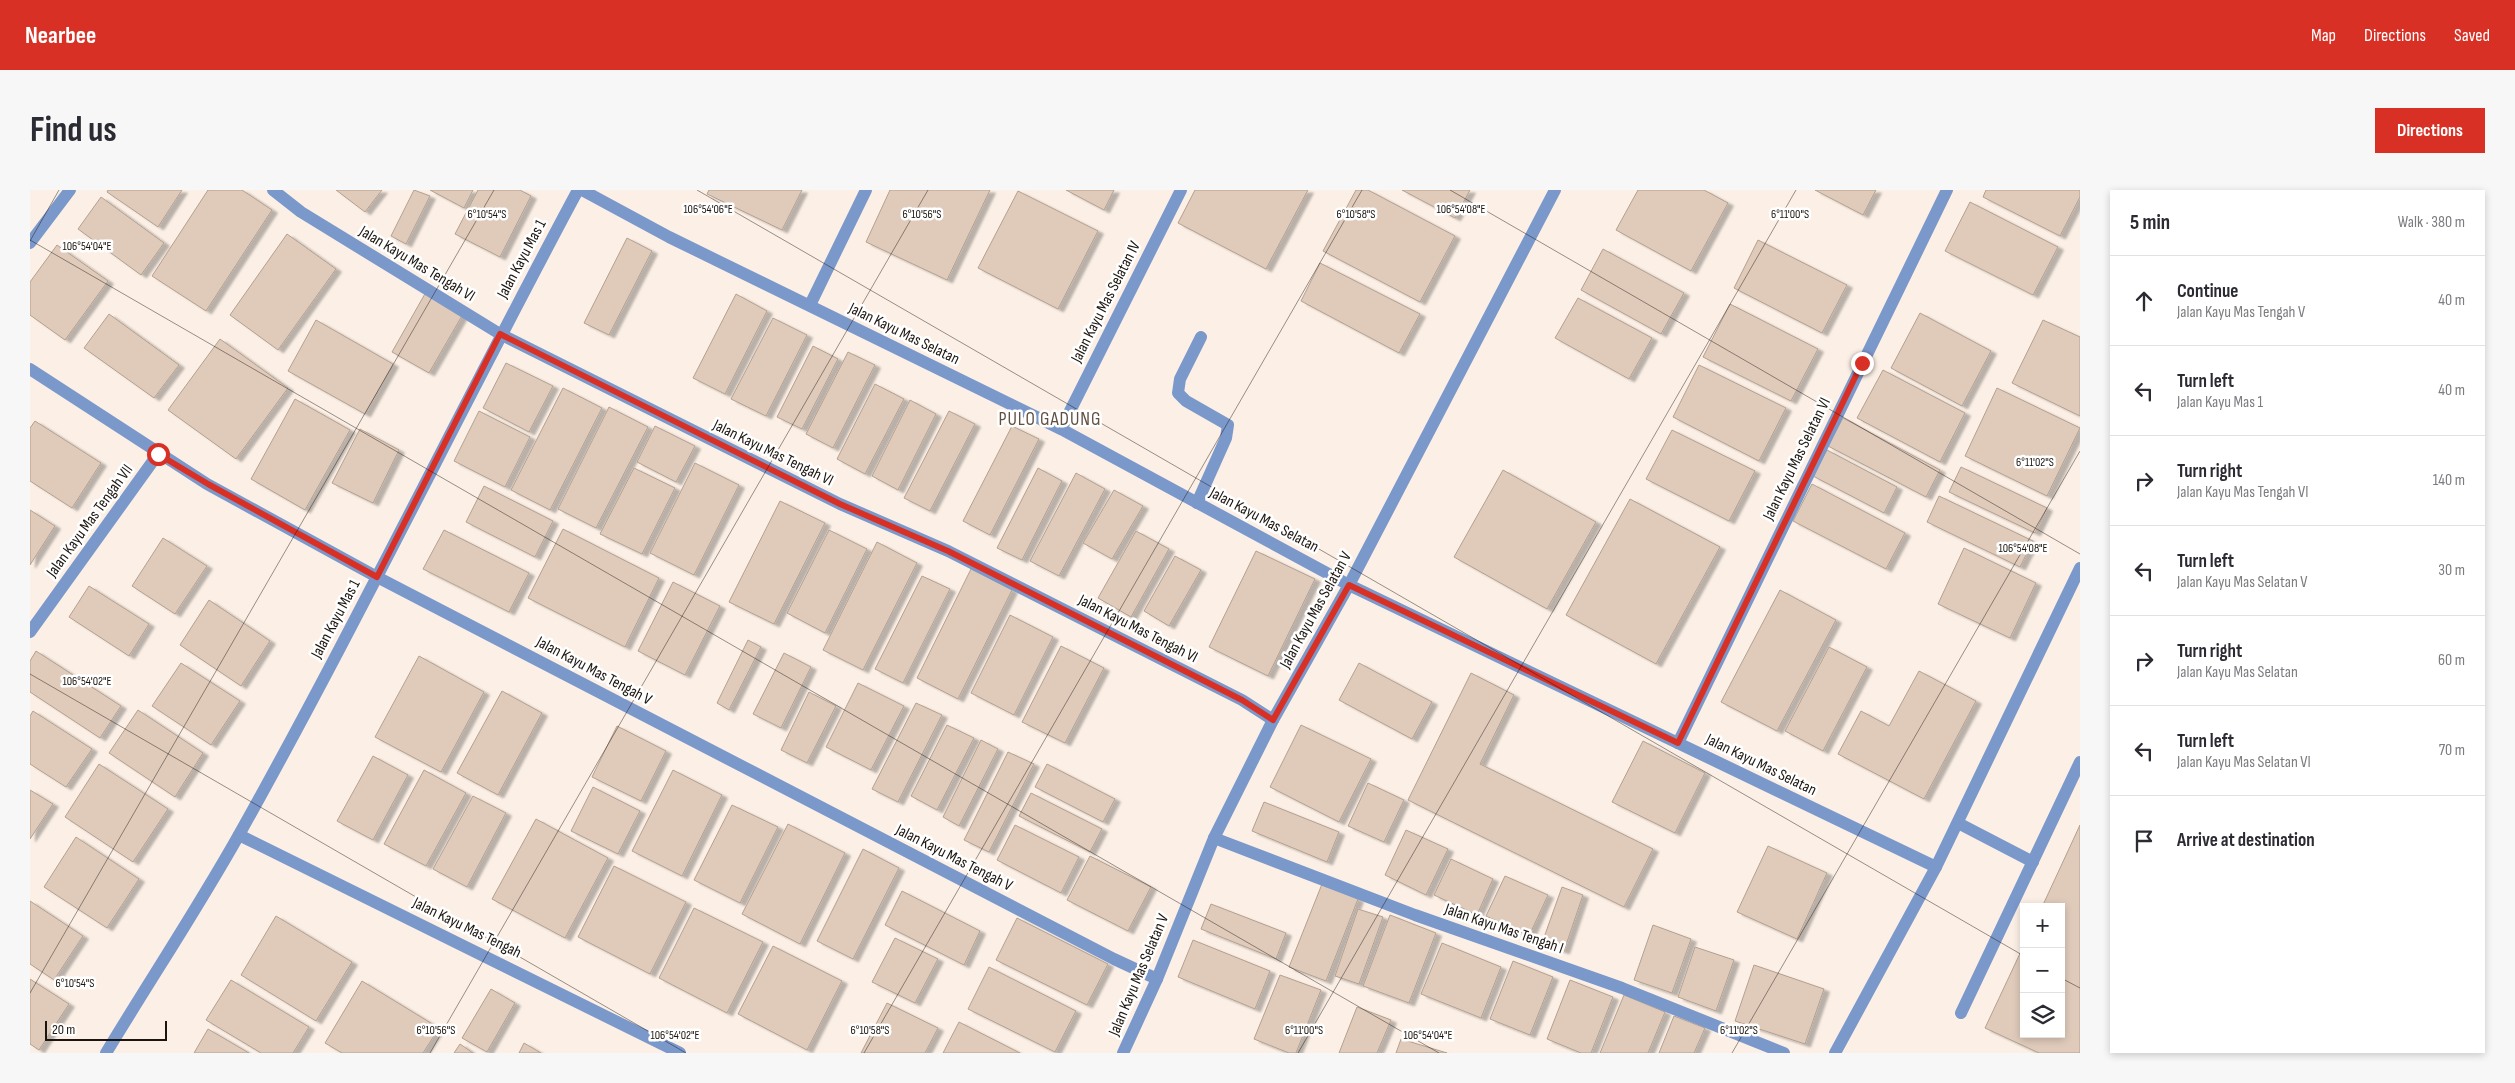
<!DOCTYPE html>
<html lang="en">
<head>
<meta charset="utf-8">
<style>
	body { margin:0; font-family:"Sofia Sans Condensed",sans-serif; background:#f7f7f7; color:#2b2b33 }
	.controls { position:absolute; right:15px; bottom:15px; display:grid; overflow:hidden; border-radius:0px; box-shadow:0 2px 8px #0003 }
	.controls button { width:45px; height:45px; display:grid; place-items:center; padding:0; border:0; border-bottom:1px solid #e1e1e2; background:#fff; color:#2b2b33; font:25px sans-serif }
	.scale { position:absolute; left:15px; bottom:12px; width:122px; box-sizing:border-box; padding-left:5px; border:2px solid #1c150f; border-top:0; font-size:14px; line-height:18px; white-space:nowrap; color:#1c150f; -webkit-text-stroke:4px #fff; paint-order:stroke }
	.stop { position:absolute; width:15px; height:15px; margin:-11px; border:4px solid #d93025; border-radius:50%; background:#fff }
	.stop.end { background:#d93025; border-color:#fff; box-shadow:0 1px 5px #0008 }
	.list { margin:0; padding:0; list-style:none }
	h2 { display:flex; justify-content:space-between; align-items:center; height:65px; margin:0; padding:0 20px; font-size:21px }
	h2 small { font-size:16px; font-weight:400; color:#7c7c81 }
	.list li { display:grid; grid-template-columns:32px 1fr auto; gap:15px; align-items:center; box-sizing:border-box; height:90px; padding:0 20px; border-top:1px solid #e1e1e2 }
	.list b { display:block; font-size:19px; white-space:nowrap }
	.list p { margin:0; font-size:16px; white-space:nowrap; color:#7c7c81 }
	.list em { font-size:16px; font-style:normal; color:#7c7c81 }
	.icon { flex:none; width:28px; height:28px; fill:none; stroke:currentColor; stroke-width:2; stroke-linecap:round; stroke-linejoin:round }
	.map { position:relative; flex:none; width:2050px; height:863px; overflow:hidden; border-radius:0px }
	header { display:flex; align-items:center; gap:30px; box-sizing:border-box; height:70px; padding:0 25px; background:#d93025; color:#fff }
	header strong { font-size:24px }
	nav { display:flex; gap:28px; margin-inline-start:auto; font-size:18px }
	.intro { display:flex; align-items:center; justify-content:space-between; box-sizing:border-box; height:120px; padding:0 30px }
	h1 { margin:0; font-size:35px }
	.button { padding:12px 22px; border-radius:0px; background:#d93025; color:#fff; font-size:18px; font-weight:700 }
	main { display:flex; gap:30px; padding:0 30px }
	aside { flex:1; background:#fff; border-radius:0px; box-shadow:0 2px 8px #0003 }
	.map>svg:first-child { display:block }
</style>
</head>
<body>
<header>
<strong>Nearbee</strong>
<nav><a>Map</a><a>Directions</a><a>Saved</a></nav>
</header>
<div class="intro"><h1>Find us</h1><a class="button">Directions</a></div>
<main>
<div class="map">
<svg width="2050" height="863" viewBox="0 0 2050 863">
	<defs>
		<filter id="shadow"><feDropShadow dx="5.5" dy="3" stdDeviation="1" flood-color="#0004"/></filter>
	</defs>
	<rect width="100%" height="100%" fill="#fcf0e6"/>
	<g fill="#e0cbbb" stroke="#b3a090" filter="url(#shadow)">
		<polygon points="78,0 152,0 128,37 77,2"/>
		<polygon points="178,0 212,0 242,20 176,121 122,86"/>
		<polygon points="306,0 352,0 335,22"/>
		<polygon points="384,0 400,6 376,54 361,46"/>
		<polygon points="400,0 443,0 434,18"/>
		<polygon points="448,0 490,0 501,6 470,67 425,44"/>
		<polygon points="679,0 772,0 752,40 677,4"/>
		<polygon points="860,0 960,0 917,90 836,52"/>
		<polygon points="1036,0 1084,0 1074,20"/>
		<polygon points="1165,0 1278,0 1236,79 1148,33"/>
		<polygon points="1326,0 1338,0 1425,46 1390,112 1293,61"/>
		<polygon points="1372,0 1440,0 1425,28"/>
		<polygon points="1608,0 1674,0 1698,13 1661,81 1586,40"/>
		<polygon points="1785,0 1846,0 1833,25"/>
		<polygon points="1956,0 2050,0 2050,7 2030,46 1953,7"/>
		<polygon points="988,1 1068,41 1028,119 948,78"/>
		<polygon points="71,7 134,53 111,85 48,39"/>
		<polygon points="1940,12 2028,57 2003,105 1915,61"/>
		<polygon points="257,44 306,79 248,160 200,125"/>
		<polygon points="597,48 622,61 579,145 554,133"/>
		<polygon points="1728,50 1817,95 1792,143 1704,98"/>
		<polygon points="27,55 78,91 35,150 0,125 0,92"/>
		<polygon points="1573,59 1654,103 1631,144 1551,100"/>
		<polygon points="1290,73 1390,124 1369,163 1271,111"/>
		<polygon points="396,102 433,124 399,183 362,162"/>
		<polygon points="706,104 737,121 695,204 663,188"/>
		<polygon points="1548,108 1622,148 1599,189 1525,148"/>
		<polygon points="1700,114 1788,159 1761,211 1673,167"/>
		<polygon points="1890,123 1961,161 1932,216 1861,178"/>
		<polygon points="79,124 149,175 124,208 54,158"/>
		<polygon points="743,128 777,145 736,226 701,209"/>
		<polygon points="286,130 363,174 335,224 258,181"/>
		<polygon points="2013,130 2050,147 2050,226 1982,193"/>
		<polygon points="190,149 258,198 206,269 138,220"/>
		<polygon points="783,156 808,169 772,239 747,227"/>
		<polygon points="818,162 845,175 803,258 776,244"/>
		<polygon points="476,173 523,196 499,242 453,218"/>
		<polygon points="1669,175 1756,218 1729,271 1643,227"/>
		<polygon points="1853,180 1935,223 1910,272 1827,228"/>
		<polygon points="845,194 874,209 835,284 807,269"/>
		<polygon points="533,198 572,218 520,320 481,300"/>
		<polygon points="1967,198 2050,238 2017,306 1935,266"/>
		<polygon points="265,209 320,240 275,320 221,289"/>
		<polygon points="880,210 906,224 868,300 842,286"/>
		<polygon points="579,217 618,237 566,338 528,319"/>
		<polygon points="449,221 500,247 475,297 424,271"/>
		<polygon points="919,221 945,234 900,321 874,308"/>
		<polygon points="1813,228 1910,280 1896,307 1798,256"/>
		<polygon points="5,231 71,273 42,318 0,291 0,238"/>
		<polygon points="625,236 665,256 646,292 607,272"/>
		<polygon points="982,236 1009,249 960,345 933,331"/>
		<polygon points="330,239 369,260 343,313 302,293"/>
		<polygon points="1642,240 1725,281 1699,331 1616,289"/>
		<polygon points="1797,260 1867,297 1854,323 1783,286"/>
		<polygon points="665,273 709,295 664,385 620,363"/>
		<polygon points="1931,277 2017,318 2005,343 1919,302"/>
		<polygon points="604,278 645,298 612,364 570,344"/>
		<polygon points="1008,278 1032,291 992,370 967,358"/>
		<polygon points="1473,280 1566,332 1517,419 1424,367"/>
		<polygon points="1046,283 1075,299 1029,386 1000,371"/>
		<polygon points="1782,294 1875,343 1856,379 1763,331"/>
		<polygon points="454,296 523,331 505,367 436,332"/>
		<polygon points="1084,300 1113,316 1082,369 1053,353"/>
		<polygon points="1909,306 2003,351 1990,377 1897,332"/>
		<polygon points="1600,309 1690,357 1626,474 1536,425"/>
		<polygon points="750,311 795,333 744,434 699,412"/>
		<polygon points="0,320 25,336 0,375"/>
		<polygon points="533,339 629,388 595,457 498,408"/>
		<polygon points="414,340 499,383 479,422 393,379"/>
		<polygon points="799,340 837,359 795,443 757,423"/>
		<polygon points="1106,341 1139,359 1101,427 1068,408"/>
		<polygon points="133,348 177,376 145,424 102,396"/>
		<polygon points="847,352 887,373 833,480 793,460"/>
		<polygon points="1934,358 2006,393 1980,448 1908,414"/>
		<polygon points="1226,361 1285,389 1238,486 1179,457"/>
		<polygon points="1145,366 1171,380 1139,436 1114,421"/>
		<polygon points="941,379 982,400 928,509 887,488"/>
		<polygon points="892,386 920,399 873,493 845,479"/>
		<polygon points="643,392 690,416 655,485 608,461"/>
		<polygon points="59,396 119,434 99,466 39,427"/>
		<polygon points="1750,400 1806,430 1747,541 1691,512"/>
		<polygon points="179,410 240,451 211,496 150,455"/>
		<polygon points="980,425 1023,447 984,525 941,503"/>
		<polygon points="718,450 731,457 699,520 687,513"/>
		<polygon points="1031,456 1074,478 1035,553 992,532"/>
		<polygon points="1799,457 1837,477 1793,561 1755,541"/>
		<polygon points="6,461 91,516 70,548 0,502 0,471"/>
		<polygon points="754,463 781,477 751,538 723,524"/>
		<polygon points="389,466 454,502 411,582 345,547"/>
		<polygon points="151,473 210,511 181,555 122,516"/>
		<polygon points="1329,473 1402,512 1382,549 1309,510"/>
		<polygon points="1889,481 1946,511 1894,609 1808,564 1831,521 1859,536"/>
		<polygon points="1441,483 1484,505 1450,574 1623,659 1594,717 1378,610"/>
		<polygon points="828,493 874,516 841,580 796,557"/>
		<polygon points="472,501 512,523 468,605 427,583"/>
		<polygon points="779,502 806,516 777,573 751,560"/>
		<polygon points="886,513 912,525 868,612 842,599"/>
		<polygon points="108,520 173,563 145,607 79,563"/>
		<polygon points="3,521 62,559 36,597 0,574 0,526"/>
		<polygon points="917,535 944,548 907,620 881,606"/>
		<polygon points="1271,535 1341,569 1309,632 1240,597"/>
		<polygon points="587,536 636,561 611,611 562,587"/>
		<polygon points="951,550 968,559 929,636 913,627"/>
		<polygon points="1613,551 1675,583 1645,643 1582,612"/>
		<polygon points="978,562 1004,574 959,662 934,650"/>
		<polygon points="343,566 378,585 343,650 307,631"/>
		<polygon points="69,574 138,619 103,672 35,627"/>
		<polygon points="1017,574 1085,609 1073,632 1005,597"/>
		<polygon points="394,580 436,603 396,676 354,654"/>
		<polygon points="643,580 692,605 652,686 602,661"/>
		<polygon points="1338,593 1374,610 1354,652 1318,636"/>
		<polygon points="563,597 610,621 588,664 541,641"/>
		<polygon points="0,600 23,614 0,649"/>
		<polygon points="1001,603 1072,639 1060,662 989,626"/>
		<polygon points="443,606 476,623 437,697 403,679"/>
		<polygon points="1234,612 1309,642 1297,672 1222,641"/>
		<polygon points="702,615 748,637 710,713 664,690"/>
		<polygon points="506,629 578,668 535,748 462,709"/>
		<polygon points="758,634 815,663 770,754 712,724"/>
		<polygon points="985,635 1049,667 1031,703 967,670"/>
		<polygon points="2050,635 2050,863 2009,863 1955,838 1994,755 1994,844 2031,844 2031,717 2012,717"/>
		<polygon points="1376,640 1418,659 1396,705 1355,685"/>
		<polygon points="46,647 109,689 77,738 14,697"/>
		<polygon points="1738,656 1797,683 1767,749 1707,722"/>
		<polygon points="833,659 869,678 823,769 787,751"/>
		<polygon points="1060,666 1121,697 1098,741 1037,710"/>
		<polygon points="1421,669 1463,689 1447,725 1404,705"/>
		<polygon points="584,676 656,712 620,784 548,747"/>
		<polygon points="1475,686 1518,705 1499,746 1456,726"/>
		<polygon points="1292,694 1328,709 1296,791 1259,777"/>
		<polygon points="1532,697 1553,705 1534,761 1512,753"/>
		<polygon points="872,701 950,741 934,775 855,735"/>
		<polygon points="0,711 53,746 24,790 0,774"/>
		<polygon points="1181,714 1256,743 1246,769 1171,739"/>
		<polygon points="664,718 733,752 697,823 629,788"/>
		<polygon points="1328,719 1353,727 1329,794 1305,786"/>
		<polygon points="1360,725 1406,743 1379,813 1333,796"/>
		<polygon points="246,726 322,772 286,831 211,785"/>
		<polygon points="987,728 1078,774 1057,815 966,770"/>
		<polygon points="1623,735 1661,749 1642,803 1604,790"/>
		<polygon points="865,748 908,769 885,813 842,792"/>
		<polygon points="1163,750 1240,781 1225,819 1148,787"/>
		<polygon points="1412,753 1471,777 1451,828 1391,804"/>
		<polygon points="743,756 812,791 777,860 708,824"/>
		<polygon points="1665,757 1704,770 1686,821 1648,807"/>
		<polygon points="1483,771 1523,787 1500,845 1460,829"/>
		<polygon points="1724,775 1794,799 1775,854 1705,831"/>
		<polygon points="959,777 1046,821 1025,862 938,819"/>
		<polygon points="1250,785 1291,800 1266,863 1259,863 1224,849"/>
		<polygon points="0,789 39,814 9,860 0,854"/>
		<polygon points="201,790 279,837 263,863 231,863 176,830"/>
		<polygon points="1540,790 1583,807 1561,863 1551,863 1517,849"/>
		<polygon points="332,791 409,838 393,863 312,863 295,853"/>
		<polygon points="461,799 485,813 457,862 432,848"/>
		<polygon points="1594,805 1635,822 1618,863 1570,863"/>
		<polygon points="857,813 908,838 895,863 831,863"/>
		<polygon points="1327,817 1361,830 1347,863 1309,863"/>
		<polygon points="1644,826 1675,838 1664,863 1629,863"/>
		<polygon points="929,832 990,863 913,863"/>
		<polygon points="178,839 219,863 164,863"/>
		<polygon points="1371,849 1417,863 1366,863"/>
		<polygon points="494,853 511,863 489,863"/>
		<polygon points="430,854 443,863 424,863"/>
	</g>
	<g fill="none" stroke-linecap="round" stroke-linejoin="round">
		<g stroke="#7b98cb" stroke-width="12">
			<polyline points="1167,313 1196,248 1198,235 1156,211 1148,203 1150,189 1171,147"/>
			<polyline points="1928,633 2003,672"/>
			<polyline points="1931,823 2050,572"/>
		</g>
		<g stroke="#7b98cb" stroke-width="12">
			<polyline points="243,0 271,22 470,144 810,314 918,361 1212,510 1243,530"/>
			<polyline points="552,0 639,47 1031,239 1319,395 1906,677"/>
			<polyline points="0,53 40,0"/>
			<polyline points="780,115 836,0"/>
			<polyline points="0,179 177,294 347,387 1084,769 1127,789"/>
			<polyline points="1031,239 1151,0"/>
			<polyline points="0,442 128,264"/>
			<polyline points="1648,553 1917,0"/>
			<polyline points="209,645 650,863"/>
			<polyline points="1184,648 1385,725 1592,798 1754,863"/>
			<path d="M 76,863 C 120,790 168,718 210,643 C 328,432 433,214 548,0"/>
			<polyline points="1093,863 1127,789 1184,648 1243,530 1319,395 1525,0"/>
			<polyline points="1805,863 1906,677 2050,378"/>
		</g>
	</g>
	<g fill="none" stroke-linecap="round" stroke-linejoin="round">
		<polyline stroke="#d93025" stroke-width="6" points="128,264 178,294 347,387 470,144 810,314 918,361 1212,510 1243,530 1319,395 1648,553 1832,173"/>
	</g>
	<path fill="none" stroke="#1c150f" stroke-width="1" stroke-opacity="0.45" d="M 667,0 L 1994,766M 1420,0 L 2050,364M 0,50 L 1409,863M 0,51 L 29,0M 0,484 L 656,863M 2031,788 L 2050,798M 0,803 L 464,0M 400,863 L 898,0M 834,863 L 1332,0M 1268,863 L 1766,0M 1702,863 L 2050,261"/>
	<g text-anchor="middle" dominant-baseline="central" stroke-width="5" stroke-linejoin="round" paint-order="stroke">
		<g font-size="16" fill="#1c150f" stroke="#fff">
			<text transform="translate(492 69) rotate(-62)">Jalan Kayu Mas 1</text>
			<text transform="translate(387 74) rotate(31)">Jalan Kayu Mas Tengah VI</text>
			<text transform="translate(1076 112) rotate(-63)">Jalan Kayu Mas Selatan IV</text>
			<text transform="translate(874 144) rotate(26)">Jalan Kayu Mas Selatan</text>
			<text transform="translate(743 263) rotate(26)">Jalan Kayu Mas Tengah VI</text>
			<text transform="translate(1767 269) rotate(-64)">Jalan Kayu Mas Selatan VI</text>
			<text transform="translate(1234 330) rotate(28)">Jalan Kayu Mas Selatan</text>
			<text transform="translate(60 331) rotate(-54)">Jalan Kayu Mas Tengah VII</text>
			<text transform="translate(1286 420) rotate(-61)">Jalan Kayu Mas Selatan V</text>
			<text transform="translate(306 429) rotate(-62)">Jalan Kayu Mas 1</text>
			<text transform="translate(1108 439) rotate(27)">Jalan Kayu Mas Tengah VI</text>
			<text transform="translate(564 481) rotate(28)">Jalan Kayu Mas Tengah V</text>
			<text transform="translate(1731 575) rotate(26)">Jalan Kayu Mas Selatan</text>
			<text transform="translate(924 668) rotate(27)">Jalan Kayu Mas Tengah V</text>
			<text transform="translate(437 738) rotate(26)">Jalan Kayu Mas Tengah</text>
			<text transform="translate(1474 739) rotate(19)">Jalan Kayu Mas Tengah I</text>
			<text transform="translate(1109 785) rotate(-67)">Jalan Kayu Mas Selatan V</text>
		</g>
		<g font-size="19" letter-spacing="1" fill="#615042" stroke="#fff">
			<text x="1020" y="229">PULO GADUNG</text>
		</g>
	</g>
	<g font-size="12" text-anchor="middle" fill="#1c150f" stroke="#fff" stroke-width="5" stroke-linejoin="round" paint-order="stroke">
		<text x="678" y="23">106°54'06"E</text>
		<text x="1431" y="23">106°54'08"E</text>
		<text x="457" y="28">6°10'54"S</text>
		<text x="892" y="28">6°10'56"S</text>
		<text x="1326" y="28">6°10'58"S</text>
		<text x="1760" y="28">6°11'00"S</text>
		<text x="57" y="60">106°54'04"E</text>
		<text x="2005" y="276">6°11'02"S</text>
		<text x="1993" y="362">106°54'08"E</text>
		<text x="57" y="495">106°54'02"E</text>
		<text x="45" y="797">6°10'54"S</text>
		<text x="406" y="844">6°10'56"S</text>
		<text x="840" y="844">6°10'58"S</text>
		<text x="1274" y="844">6°11'00"S</text>
		<text x="1709" y="844">6°11'02"S</text>
		<text x="645" y="849">106°54'02"E</text>
		<text x="1398" y="849">106°54'04"E</text>
	</g>
</svg>
<div class="controls">
<button>+</button>
<button>−</button>
<button><svg class="icon" aria-label="layers" viewBox="0 0 24 24"><path d="M12 4l9 5-9 5-9-5zM3 14l9 5 9-5"/></svg></button>
</div>
<div class="scale">20 m</div>
<div class="stop" style="left:128px;top:264px"></div>
<div class="stop end" style="left:1832px;top:173px"></div>
</div>
<aside>
<h2>5 min<small>Walk · 380 m</small></h2>
<ul class="list">
<li><svg class="icon" aria-label="ahead" viewBox="0 0 24 24"><path d="M12 20V5M6 11l6-6 6 6"/></svg><div><b>Continue</b><p>Jalan Kayu Mas Tengah V</p></div><em>40 m</em></li>
<li><svg class="icon" aria-label="left" viewBox="0 0 24 24"><path d="M17 20v-9H6M10 6l-5 5 5 5"/></svg><div><b>Turn left</b><p>Jalan Kayu Mas 1</p></div><em>40 m</em></li>
<li><svg class="icon" aria-label="right" viewBox="0 0 24 24"><path d="M7 20v-9h11M14 6l5 5-5 5"/></svg><div><b>Turn right</b><p>Jalan Kayu Mas Tengah VI</p></div><em>140 m</em></li>
<li><svg class="icon" aria-label="left" viewBox="0 0 24 24"><path d="M17 20v-9H6M10 6l-5 5 5 5"/></svg><div><b>Turn left</b><p>Jalan Kayu Mas Selatan V</p></div><em>30 m</em></li>
<li><svg class="icon" aria-label="right" viewBox="0 0 24 24"><path d="M7 20v-9h11M14 6l5 5-5 5"/></svg><div><b>Turn right</b><p>Jalan Kayu Mas Selatan</p></div><em>60 m</em></li>
<li><svg class="icon" aria-label="left" viewBox="0 0 24 24"><path d="M17 20v-9H6M10 6l-5 5 5 5"/></svg><div><b>Turn left</b><p>Jalan Kayu Mas Selatan VI</p></div><em>70 m</em></li>
<li><svg class="icon" aria-label="arrive" viewBox="0 0 24 24"><path d="M6 21V4h12l-3 4 3 4H6"/></svg><div><b>Arrive at destination</b></div></li>
</ul>
</aside>
</main>
</body>
</html>
